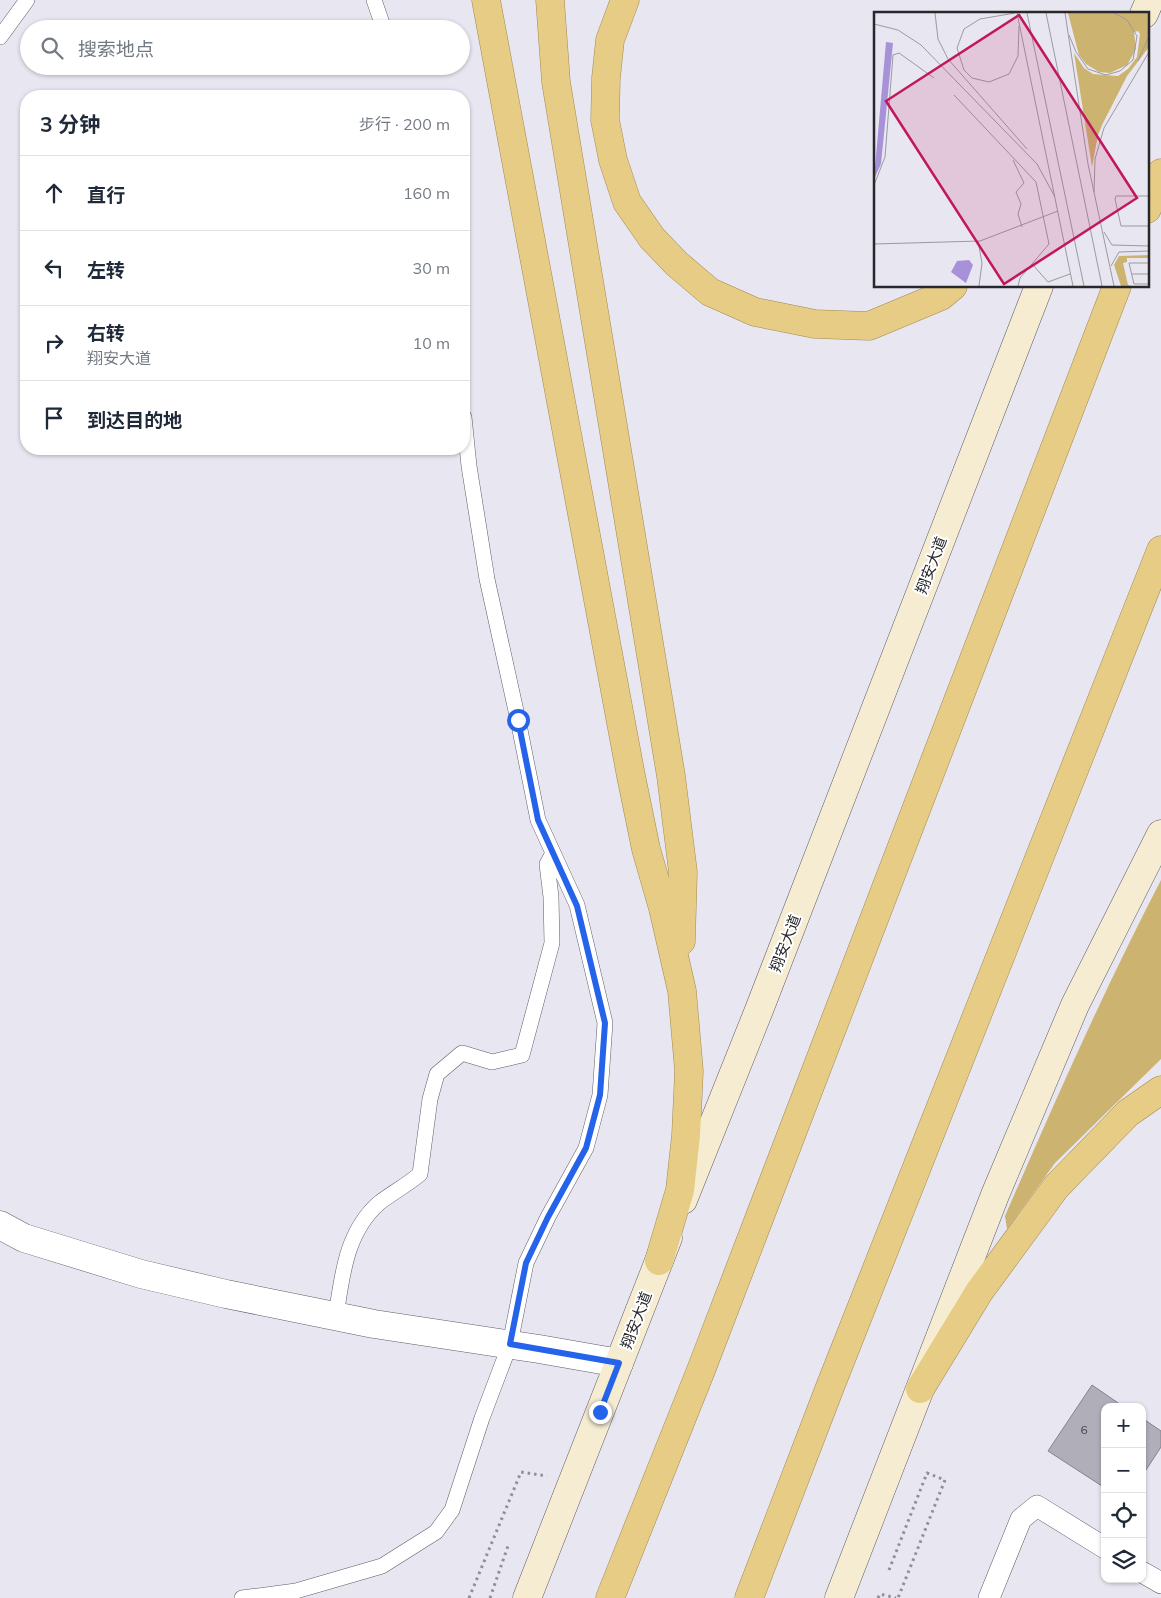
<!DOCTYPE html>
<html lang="zh">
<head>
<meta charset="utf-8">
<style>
	body { margin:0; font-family:Mulish,"Noto Sans SC",sans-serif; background:#f2f2f3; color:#1f2937 }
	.controls { position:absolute; right:15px; bottom:15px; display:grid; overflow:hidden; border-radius:10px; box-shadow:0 1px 4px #0004 }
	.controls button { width:45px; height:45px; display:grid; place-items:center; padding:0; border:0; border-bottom:1px solid #e0e1e3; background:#fff; color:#1f2937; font:25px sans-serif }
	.stop { position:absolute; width:15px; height:15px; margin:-11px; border:4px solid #2563eb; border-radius:50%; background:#fff }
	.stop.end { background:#2563eb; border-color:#fff; box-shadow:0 1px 5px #0008 }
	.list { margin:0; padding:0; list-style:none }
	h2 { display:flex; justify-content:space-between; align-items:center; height:65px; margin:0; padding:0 20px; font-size:21px }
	h2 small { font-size:16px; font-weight:400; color:#747a83 }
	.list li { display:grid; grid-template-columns:32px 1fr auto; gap:15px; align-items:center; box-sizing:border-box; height:75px; padding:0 20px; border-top:1px solid #e0e1e3 }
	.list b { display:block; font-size:19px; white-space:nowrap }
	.list p { margin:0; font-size:16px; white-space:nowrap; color:#747a83 }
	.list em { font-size:16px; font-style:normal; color:#747a83 }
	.icon { flex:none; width:28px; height:28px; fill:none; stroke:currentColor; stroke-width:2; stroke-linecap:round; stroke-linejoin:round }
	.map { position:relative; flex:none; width:1161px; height:1598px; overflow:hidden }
	.search { position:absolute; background:#fff; box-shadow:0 1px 4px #0004; left:20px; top:20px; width:450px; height:55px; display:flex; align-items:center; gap:12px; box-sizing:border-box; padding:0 18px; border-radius:28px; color:#747a83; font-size:19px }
	.panel { position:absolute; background:#fff; box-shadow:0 1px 4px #0004; left:20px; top:90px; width:450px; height:365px; border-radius:20px }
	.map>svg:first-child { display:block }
</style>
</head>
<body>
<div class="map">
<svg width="1161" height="1598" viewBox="0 0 1161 1598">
	<rect width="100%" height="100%" fill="#e8e6f0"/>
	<path fill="#ccb370" d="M 1161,880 L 1161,1059 L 1055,1163 L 1007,1229 L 1005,1216 C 1054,1103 1104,990 1161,880 Z"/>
	<g fill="#b0aeb8" stroke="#84828b">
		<polygon points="1092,1385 1124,1407 1105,1407 1105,1488 1048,1451"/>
		<polygon points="1142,1418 1161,1431 1161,1447 1142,1476"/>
	</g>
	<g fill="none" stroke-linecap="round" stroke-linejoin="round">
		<g stroke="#5e5c65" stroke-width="16">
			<g id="service">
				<polyline points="374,0 384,29"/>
				<polyline points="0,37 27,0"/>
				<path d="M 336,1316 C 342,1276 346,1232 379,1203 C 392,1193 407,1185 420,1174 L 430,1099 L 437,1074 L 462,1053 L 492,1062 L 522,1055 L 552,943 L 551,897 L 547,864 L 553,853"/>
				<polyline points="242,1598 296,1591 382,1566 436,1532 452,1510 482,1418 510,1344 526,1263 548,1217 586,1148 600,1095 605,1023 577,905 538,820 518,720 487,579 469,466 464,417"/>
			</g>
		</g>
		<g stroke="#5e5c65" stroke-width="22">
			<g id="pedestrian">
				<polyline points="1142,1572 1161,1583"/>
				<polyline points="989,1598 1021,1519 1037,1506 1105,1548"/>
			</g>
		</g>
		<g stroke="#5e5c65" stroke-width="29">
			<polyline id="minor" points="0,1225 24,1238 141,1274 226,1294 374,1324 539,1349 619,1363"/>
		</g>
		<g stroke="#5e5c65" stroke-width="29">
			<g id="secondary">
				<polyline points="1144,14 1150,0"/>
				<polyline points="683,1200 759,1010 1039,286"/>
				<polyline points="527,1598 668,1238"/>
				<polyline points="839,1598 995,1195 1075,1005 1161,834"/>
			</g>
		</g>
		<g stroke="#a08a52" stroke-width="29">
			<g id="trunk">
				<polyline points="486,0 631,776 646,849 663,908 682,991 689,1071 686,1135 680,1190 659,1261"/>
				<polyline points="550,0 556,82 671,776 683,872 681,941"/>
				<polyline points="625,0 610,40 606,78 605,120 613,160 627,202 652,238 677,264 710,292 755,312 815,324 869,326 941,296 953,286"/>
				<polyline points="1147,209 1161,173"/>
				<polyline points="920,1389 979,1292 1056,1187 1128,1113 1161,1090"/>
				<polyline points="610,1598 701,1370 1117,286"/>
				<polyline points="749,1598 830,1387 1161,550"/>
			</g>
		</g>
		<g stroke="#908e96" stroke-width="3" stroke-dasharray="2.5 4" stroke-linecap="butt">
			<polyline points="889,1570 927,1473 945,1480 898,1598"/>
			<polyline points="469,1598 521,1472 547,1476"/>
			<polyline points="490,1598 509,1543"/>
			<polyline points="878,1598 880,1594 896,1598"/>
		</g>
		<use href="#service" stroke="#fff" stroke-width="15"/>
		<use href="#pedestrian" stroke="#fff" stroke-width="21"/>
		<use href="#minor" stroke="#fff" stroke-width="28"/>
		<use href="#secondary" stroke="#f6ecd1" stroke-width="28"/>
		<use href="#trunk" stroke="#e7cc86" stroke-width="28"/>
	</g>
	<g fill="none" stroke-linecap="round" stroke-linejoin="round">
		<polyline stroke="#2563eb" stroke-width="6" points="518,720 538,820 577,906 605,1023 600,1095 586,1148 548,1217 526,1263 510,1344 619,1363 600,1412"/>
	</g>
	<g text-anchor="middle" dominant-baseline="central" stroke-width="4" stroke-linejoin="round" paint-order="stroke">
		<g font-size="12" fill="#4a494e">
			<text x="1084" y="1429">6</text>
		</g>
		<g font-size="15" fill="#28272b" stroke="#fff">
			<text transform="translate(931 565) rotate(-69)">翔安大道</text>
			<text transform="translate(785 943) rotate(-69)">翔安大道</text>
			<text transform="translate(636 1320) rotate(-69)">翔安大道</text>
		</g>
	</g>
	<g transform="translate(874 12)">
		<rect width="275" height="275" fill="#e8e6f0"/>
		<path d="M 194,1 L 275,1 L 275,35 L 253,64 L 229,111 L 224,123 L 218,155 L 200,41 L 210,56 L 219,62 L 244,64 L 254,57 L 263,45 L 266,22 L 264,19 L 260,20 L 262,37 L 253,53 L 236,61 L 225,60 L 212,52 L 205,43 ZM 275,243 L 275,246 L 253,246 L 253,250 L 249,251 L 254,273 L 258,274 L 247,274 L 240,253 L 245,244 Z" fill="#ccb370"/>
		<path d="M 12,30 L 19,31 L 7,152 L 0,167 ZM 95,248 L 99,253 L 92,271 L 77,260 L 83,249 Z" fill="#a792da"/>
		<path fill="none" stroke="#9b9aa1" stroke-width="1" d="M 61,1 L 64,27 L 74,47 L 153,137M 141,1 L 106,7 L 90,17 L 83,36 L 90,58 L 98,66 L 115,70 L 135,62 L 144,44 L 145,14M 143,1 L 199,274M 153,1 L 210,274M 172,1 L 228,274M 191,1 L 214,152 L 240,274M 0,12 L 24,18 L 47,33 L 163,152 L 181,185M 195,23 L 202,40 L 214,57 L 232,63 L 246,59 L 259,48 L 263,24 L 253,8 L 240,1M 264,49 L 275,24M 80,83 L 162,170 L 175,232 L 146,266 L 144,274M 139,148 L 150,171 L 142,180 L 147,192 L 144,202 L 148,215M 0,173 L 11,145 L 19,43 L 25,41 L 60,66M 220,180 L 221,147 L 230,116 L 275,40M 275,184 L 242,184 L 241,187 L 247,214 L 275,214M 230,220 L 238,233 L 275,234M 104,229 L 108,251 L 105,274M 0,232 L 106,229 L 184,199M 275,251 L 255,251 L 260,272 L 275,272M 159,253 L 174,270 L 196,262M 237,254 L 245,240 L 275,239M 258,262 L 275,262"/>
		<path fill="#c2185b" fill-opacity="0.15" stroke="#c2185b" stroke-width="2.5" d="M 145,3 L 263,186 L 130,272 L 12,89 Z"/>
		<rect width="275" height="275" fill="none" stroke="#28272b" stroke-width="2.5"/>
	</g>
</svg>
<div class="controls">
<button>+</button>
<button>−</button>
<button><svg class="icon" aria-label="locate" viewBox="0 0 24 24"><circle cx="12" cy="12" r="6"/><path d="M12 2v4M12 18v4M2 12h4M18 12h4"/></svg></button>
<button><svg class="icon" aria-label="layers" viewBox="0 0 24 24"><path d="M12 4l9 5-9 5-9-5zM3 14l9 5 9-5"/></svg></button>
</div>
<div class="stop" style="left:518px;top:720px"></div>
<div class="stop end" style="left:600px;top:1412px"></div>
<div class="search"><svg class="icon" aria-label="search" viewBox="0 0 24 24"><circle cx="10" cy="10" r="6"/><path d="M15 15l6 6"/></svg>搜索地点</div>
<section class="panel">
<h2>3 分钟<small>步行 · 200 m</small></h2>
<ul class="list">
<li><svg class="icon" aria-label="ahead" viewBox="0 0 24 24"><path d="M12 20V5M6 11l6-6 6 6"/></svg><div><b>直行</b></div><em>160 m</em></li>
<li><svg class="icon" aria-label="left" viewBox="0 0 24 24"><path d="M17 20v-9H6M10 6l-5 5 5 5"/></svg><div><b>左转</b></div><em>30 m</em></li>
<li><svg class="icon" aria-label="right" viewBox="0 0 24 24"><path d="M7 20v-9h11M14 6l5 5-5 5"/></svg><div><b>右转</b><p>翔安大道</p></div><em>10 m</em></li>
<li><svg class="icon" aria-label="arrive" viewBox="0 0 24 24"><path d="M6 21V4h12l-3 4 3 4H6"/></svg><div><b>到达目的地</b></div></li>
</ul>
</section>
</div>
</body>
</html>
